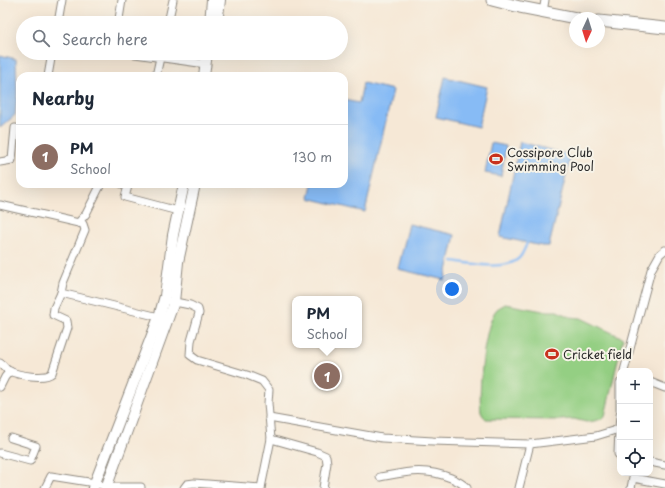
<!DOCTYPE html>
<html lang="en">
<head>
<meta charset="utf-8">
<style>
	body { margin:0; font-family:"Playpen Sans",sans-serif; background:#f2f2f3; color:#1f2937 }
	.controls { position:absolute; right:12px; bottom:12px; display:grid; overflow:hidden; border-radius:8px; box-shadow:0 4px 16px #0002 }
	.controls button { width:36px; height:36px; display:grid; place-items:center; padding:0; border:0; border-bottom:1px solid #e0e1e3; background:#fff; color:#1f2937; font:20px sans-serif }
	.compass { position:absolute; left:569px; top:12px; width:36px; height:36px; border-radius:50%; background:#fff; box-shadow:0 4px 16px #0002; rotate:184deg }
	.you { position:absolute; left:452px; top:289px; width:14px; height:14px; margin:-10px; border:3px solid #fff; border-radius:50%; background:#1a73e8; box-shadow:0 0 0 6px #1a73e833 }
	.badge { display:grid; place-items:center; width:26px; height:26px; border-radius:50%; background:#c8321e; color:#fff; font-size:13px; font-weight:700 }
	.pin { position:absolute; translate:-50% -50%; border:2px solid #fff; box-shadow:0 1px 4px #0006 }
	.popup { position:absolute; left:292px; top:296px; width:70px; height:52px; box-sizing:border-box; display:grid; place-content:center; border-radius:8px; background:#fff; filter:drop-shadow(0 1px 3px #0005); font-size:13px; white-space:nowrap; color:#747a83 }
	.popup b { font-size:15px; color:#1f2937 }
	.popup::after { content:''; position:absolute; left:50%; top:100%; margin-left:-8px; border:8px solid transparent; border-top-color:#fff }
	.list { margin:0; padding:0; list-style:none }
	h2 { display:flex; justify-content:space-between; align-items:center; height:52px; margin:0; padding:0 16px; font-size:17px }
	h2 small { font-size:13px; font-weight:400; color:#747a83 }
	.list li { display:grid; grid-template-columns:26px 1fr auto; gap:12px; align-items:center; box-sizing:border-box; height:64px; padding:0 16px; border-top:1px solid #e0e1e3 }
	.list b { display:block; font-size:15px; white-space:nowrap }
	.list p { margin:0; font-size:13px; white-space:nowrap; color:#747a83 }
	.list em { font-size:13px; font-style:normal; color:#747a83 }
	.icon { flex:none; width:22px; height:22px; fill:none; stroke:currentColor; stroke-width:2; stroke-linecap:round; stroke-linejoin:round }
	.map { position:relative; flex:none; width:665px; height:488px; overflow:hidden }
	.search { position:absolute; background:#fff; box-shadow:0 4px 16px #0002; left:16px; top:16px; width:332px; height:44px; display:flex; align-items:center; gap:10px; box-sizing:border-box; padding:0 14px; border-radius:22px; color:#747a83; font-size:15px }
	.panel { position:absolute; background:#fff; box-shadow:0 4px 16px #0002; left:16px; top:72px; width:332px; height:116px; border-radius:12px }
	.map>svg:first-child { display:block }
</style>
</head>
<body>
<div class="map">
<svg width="665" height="488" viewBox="0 0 665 488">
	<rect width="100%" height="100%" fill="#f7f3e8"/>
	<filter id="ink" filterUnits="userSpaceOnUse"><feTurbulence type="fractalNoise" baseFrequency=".025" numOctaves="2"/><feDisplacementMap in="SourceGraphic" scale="8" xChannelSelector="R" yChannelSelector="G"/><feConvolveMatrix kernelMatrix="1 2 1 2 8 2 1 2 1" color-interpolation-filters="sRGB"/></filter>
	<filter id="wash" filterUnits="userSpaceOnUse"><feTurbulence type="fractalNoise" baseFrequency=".012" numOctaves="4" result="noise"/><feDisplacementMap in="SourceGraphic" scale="16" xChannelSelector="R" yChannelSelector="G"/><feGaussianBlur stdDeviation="0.9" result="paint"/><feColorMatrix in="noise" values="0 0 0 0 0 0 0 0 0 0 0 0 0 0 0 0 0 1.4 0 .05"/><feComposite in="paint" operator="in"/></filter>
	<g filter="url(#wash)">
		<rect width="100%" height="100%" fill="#f6e8d6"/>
		<path fill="#94cf83" stroke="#607d57" d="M 505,304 L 543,311 L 557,311 L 570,317 L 581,318 L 623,338 L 605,416 L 602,419 L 594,421 L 586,422 L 574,419 L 560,420 L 486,419 C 484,417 482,415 481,412 C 478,393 484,322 497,309 C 499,307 503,306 505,304 Z"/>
		<g fill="#87bbf5" stroke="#597390">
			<polygon points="0,55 16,59 17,94 15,115 0,128"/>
			<polygon points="445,77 487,87 478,127 436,117"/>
			<polygon points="363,83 393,90 365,212 309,198 312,184 344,184 344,100 359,103"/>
			<polygon points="520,142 567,154 570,159 549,246 542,246 500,237"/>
			<polygon points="491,143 506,146 501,176 485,173"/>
			<polygon points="409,224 455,235 445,280 398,269"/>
		</g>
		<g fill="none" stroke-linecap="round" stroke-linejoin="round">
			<path stroke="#87bbf5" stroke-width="2.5" d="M 453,261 C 470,263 504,271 518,259 C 522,256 525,248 527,243"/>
		</g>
	</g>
	<g filter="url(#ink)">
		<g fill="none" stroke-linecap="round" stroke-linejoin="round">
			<g stroke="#908a80" stroke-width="9">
				<g id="street">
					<polyline points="543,12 545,0"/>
					<polyline points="119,19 122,0"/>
					<polyline points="58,23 62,0"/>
					<polyline points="168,23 173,0"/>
					<polyline points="128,53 206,64"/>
					<polyline points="48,76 52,53"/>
					<polyline points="156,76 161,53"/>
					<polyline points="0,162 12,160 15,128 20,129"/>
					<polyline points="122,184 128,186 125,197 178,211"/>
					<polyline points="0,205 83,224 85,230 63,283 61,293 159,317"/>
					<polyline points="78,223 86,214 101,184"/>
					<polyline points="170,301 190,305 198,309 199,313 191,341 190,355 197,360 247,375 262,381 269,390 268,403 271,439 261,488"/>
					<path d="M 0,363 C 4,365 5,369 9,371 C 18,375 45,380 52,373 L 67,328 L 66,321 L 53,315 L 54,308 L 61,293"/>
					<polyline points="624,371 651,270 660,254 665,250"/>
					<polyline points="650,382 665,388"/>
					<polyline points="620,383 620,410"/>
					<polyline points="0,387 5,377 10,371"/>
					<polyline points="269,418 382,438 433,441 530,444"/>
					<polyline points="619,429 618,454 620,456"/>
					<polyline points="271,439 317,452 326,456 327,463 323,488"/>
					<polyline points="0,453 30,461 36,446 11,438"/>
					<polyline points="650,462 665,465"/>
					<path d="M 380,477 C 407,472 424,467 451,478 C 458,481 462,483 467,488"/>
					<polyline points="633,478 665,484"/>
					<polyline points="45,488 51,476 95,483 107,487 141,487 141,488"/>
					<polyline points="184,488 187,484 194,483 261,488"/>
					<polyline points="519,488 530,444 596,436 619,429 620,415"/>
					<polyline points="631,488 634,473"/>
				</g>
			</g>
			<g stroke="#908a80" stroke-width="12">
				<g id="secondary">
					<polyline points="210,23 212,0"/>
					<polyline points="217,23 220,0"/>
					<polyline points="204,76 207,53"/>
					<polyline points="93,488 159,317 165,296 173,235 184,184"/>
					<polyline points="106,488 174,302 178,262 195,184"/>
				</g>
			</g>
			<g stroke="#908a80" stroke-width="13">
				<g id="primary">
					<polyline points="492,0 520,7 576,18"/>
					<polyline points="599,21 665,28"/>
				</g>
			</g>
			<use href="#street" stroke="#fff" stroke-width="7"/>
			<use href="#secondary" stroke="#fff" stroke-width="10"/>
			<use href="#primary" stroke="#fff" stroke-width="11"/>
		</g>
	</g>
	<defs>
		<g id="stadium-bare" transform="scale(1.08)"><path d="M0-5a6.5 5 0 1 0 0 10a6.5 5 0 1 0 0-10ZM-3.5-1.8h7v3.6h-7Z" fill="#c8321e" stroke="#f7f3e8" stroke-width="2.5" paint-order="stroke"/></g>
	</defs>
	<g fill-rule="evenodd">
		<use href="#stadium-bare" x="496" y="159"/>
		<use href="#stadium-bare" x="552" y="354"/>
	</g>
	<g text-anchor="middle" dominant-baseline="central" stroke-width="4" stroke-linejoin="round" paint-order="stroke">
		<g font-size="12" fill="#2b2b2b" stroke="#f7f3e8" text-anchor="start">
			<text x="507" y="152">Cossipore Club<tspan x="507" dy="14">Swimming Pool</tspan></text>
			<text x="563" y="354">Cricket field</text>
		</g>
	</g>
</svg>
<div class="controls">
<button>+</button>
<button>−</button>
<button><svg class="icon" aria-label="locate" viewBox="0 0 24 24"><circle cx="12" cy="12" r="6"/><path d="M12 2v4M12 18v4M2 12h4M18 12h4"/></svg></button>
</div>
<svg class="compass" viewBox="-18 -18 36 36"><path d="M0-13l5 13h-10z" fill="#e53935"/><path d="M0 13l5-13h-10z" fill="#747a83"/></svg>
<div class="you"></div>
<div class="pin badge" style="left:327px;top:376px;background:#8d6e63">1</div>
<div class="popup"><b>PM</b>School</div>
<div class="search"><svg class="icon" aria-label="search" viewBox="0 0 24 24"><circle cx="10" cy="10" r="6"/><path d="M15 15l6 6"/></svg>Search here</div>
<section class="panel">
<h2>Nearby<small></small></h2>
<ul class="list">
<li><span class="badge" style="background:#8d6e63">1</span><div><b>PM</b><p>School</p></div><em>130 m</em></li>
</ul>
</section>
</div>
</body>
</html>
